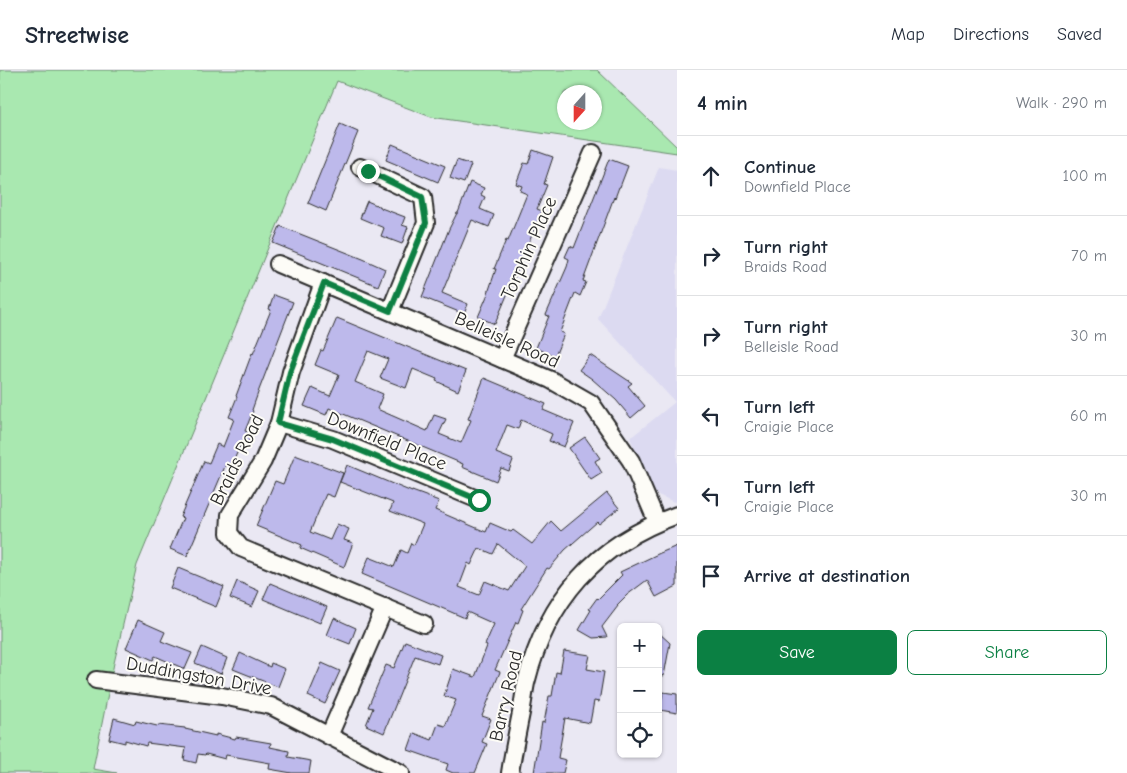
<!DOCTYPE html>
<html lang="en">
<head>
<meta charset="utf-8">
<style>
	body { margin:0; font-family:"Comic Neue",sans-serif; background:#f2f2f3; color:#1f2937 }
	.controls { position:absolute; right:15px; bottom:15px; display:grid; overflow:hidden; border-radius:8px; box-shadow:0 1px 4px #0004 }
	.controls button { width:45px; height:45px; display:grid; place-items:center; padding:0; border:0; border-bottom:1px solid #e0e1e3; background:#fff; color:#1f2937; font:25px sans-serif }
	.compass { position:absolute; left:557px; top:15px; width:45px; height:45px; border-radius:50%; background:#fff; box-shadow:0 1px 4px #0004; rotate:201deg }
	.stop { position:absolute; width:15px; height:15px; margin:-11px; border:4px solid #0b8043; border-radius:50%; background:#fff }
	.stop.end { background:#0b8043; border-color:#fff; box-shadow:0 1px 5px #0008 }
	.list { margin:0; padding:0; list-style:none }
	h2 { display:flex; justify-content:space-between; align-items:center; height:65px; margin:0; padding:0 20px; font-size:21px }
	h2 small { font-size:16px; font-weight:400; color:#747a83 }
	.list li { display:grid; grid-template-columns:32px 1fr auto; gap:15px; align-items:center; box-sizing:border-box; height:80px; padding:0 20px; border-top:1px solid #e0e1e3 }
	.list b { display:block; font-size:19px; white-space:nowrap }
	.list p { margin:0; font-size:16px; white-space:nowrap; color:#747a83 }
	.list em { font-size:16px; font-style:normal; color:#747a83 }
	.actions { display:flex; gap:10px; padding:15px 20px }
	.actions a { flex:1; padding:11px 0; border:1px solid #0b8043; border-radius:8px; text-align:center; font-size:18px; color:#0b8043 }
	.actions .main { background:#0b8043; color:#fff }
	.icon { flex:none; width:28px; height:28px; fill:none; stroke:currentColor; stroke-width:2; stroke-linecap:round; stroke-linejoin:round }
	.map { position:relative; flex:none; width:677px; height:703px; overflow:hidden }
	header { display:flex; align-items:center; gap:30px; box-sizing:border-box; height:70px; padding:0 25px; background:#fff; border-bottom:1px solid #e0e1e3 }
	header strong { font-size:24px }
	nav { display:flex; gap:28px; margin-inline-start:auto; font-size:18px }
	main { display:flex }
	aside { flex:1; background:#fff }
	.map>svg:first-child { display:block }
</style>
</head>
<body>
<header>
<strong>Streetwise</strong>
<nav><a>Map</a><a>Directions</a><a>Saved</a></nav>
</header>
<main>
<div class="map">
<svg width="677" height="703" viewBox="0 0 677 703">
	<rect width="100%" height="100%" fill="#eae8f3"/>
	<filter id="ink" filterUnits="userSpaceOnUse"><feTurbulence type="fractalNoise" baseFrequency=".02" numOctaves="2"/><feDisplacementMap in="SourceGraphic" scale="10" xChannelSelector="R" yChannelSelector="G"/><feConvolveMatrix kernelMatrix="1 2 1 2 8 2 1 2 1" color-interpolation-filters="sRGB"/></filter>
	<g filter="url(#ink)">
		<polygon fill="#dcdaf1" points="659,97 677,100 677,431 674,432 654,423 630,368 675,332 598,249"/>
		<path fill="#a9e8b0" stroke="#6a8a6e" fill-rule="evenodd" d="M 0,0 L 597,0 L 677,77 L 677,83 L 431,47 L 337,11 L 137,495 L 114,593 L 93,699 L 117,703 L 0,703 ZM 564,22 L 594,22 L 594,52 L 564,52 Z"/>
		<g fill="#bdb9eb" stroke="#2b2b2b" fill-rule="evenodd">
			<polygon points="340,54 358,62 326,141 308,133"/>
			<polygon points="392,74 445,96 438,112 386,90"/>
			<polygon points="533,80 553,87 544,114 547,115 537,139 542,141 495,254 478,247 487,226 496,199 494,199 506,170 508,171 527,124 520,121 522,116 516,114 524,93 528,94"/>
			<polygon points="609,89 628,96 620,117 619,117 615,128 614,127 583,211 586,212 580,226 575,223 560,262 564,264 555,286 536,278 549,246 546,245 567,197 569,189 565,187 570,176 574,178"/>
			<polygon points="457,90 471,95 464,113 450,108"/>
			<polygon points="470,112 484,118 481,125 485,127 480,139 494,145 489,157 472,150 442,223 468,234 464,244 422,227 449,159 457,143 458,143"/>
			<polygon points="367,131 381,137 381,138 405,147 402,155 408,157 402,174 381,166 384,158 360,148"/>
			<polygon points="280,156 363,189 385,199 378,216 273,173"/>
			<polygon points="274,225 293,232 259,320 252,340 253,341 245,361 252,364 246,378 240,376 231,397 226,394 187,486 170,479 183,448 180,447 204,391 209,393 217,374 223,377 234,349 229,347 237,327 236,326 252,283 253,284 271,240 269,239"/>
			<polygon points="337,248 466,301 458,321 436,311 437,309 413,299 406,318 380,308 388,289 368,281 355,312 383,324 377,339 427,361 434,345 446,349 439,364 461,373 471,350 468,349 484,308 546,334 543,340 574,353 564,377 549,371 552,364 521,350 518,359 507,355 496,383 513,390 509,401 501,398 496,411 462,397 463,394 329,338 326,345 304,336 312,318 330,326 339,305 315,295 321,280 323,281"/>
			<polygon points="590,285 632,313 628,316 645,336 631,348 616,330 592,309 579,300"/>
			<polygon points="585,367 600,388 595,391 602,403 591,410 569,378"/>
			<polygon points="295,385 343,403 334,427 326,424 310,462 330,470 337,454 349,459 344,470 353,473 344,497 300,478 302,475 256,456 275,411 283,414"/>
			<path d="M 347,395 L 412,422 L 412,421 L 439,431 L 435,440 L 486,462 L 490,453 L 511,462 L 513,460 L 532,474 L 551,451 L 561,461 L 607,423 L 619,438 L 599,454 L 597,452 L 565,480 L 549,499 L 547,498 L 521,539 L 523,540 L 518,553 L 516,552 L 495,600 L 500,602 L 482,646 L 491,649 L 482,672 L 487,674 L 475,703 L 453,703 L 446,700 L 448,694 L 408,680 L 414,663 L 432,670 L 438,654 L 445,656 L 456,630 L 444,626 L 453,599 L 475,607 L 487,576 L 485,575 L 494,554 L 467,542 L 465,548 L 362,504 L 369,487 L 394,497 L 401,480 L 407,483 L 411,473 L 414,475 L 423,454 L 390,441 L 393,433 L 340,412 ZM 498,474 L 525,496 L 509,521 L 485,511 L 479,525 L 459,517 L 468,493 L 471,495 L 479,478 L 493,484 Z"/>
			<polygon points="677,476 677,516 656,527 647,510 627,525 617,535 618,536 602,557 607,567 593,568 579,560 591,540 589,539 597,528 598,529 622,505 620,502 660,483"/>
			<polygon points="178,498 224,517 216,537 170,518"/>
			<polygon points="237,511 259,521 252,537 230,528"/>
			<polygon points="270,513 327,537 320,553 263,529"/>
			<polygon points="334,548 356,558 350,574 327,565"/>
			<polygon points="138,550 165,562 161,571 192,583 185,599 155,586 153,590 126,578"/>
			<polygon points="658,562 670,573 664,606 658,605"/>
			<polygon points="405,571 441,585 438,594 415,586 384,663 366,655 373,638 368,637 386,595 394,598"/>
			<polygon points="202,577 227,588 221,604 195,593"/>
			<polygon points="564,581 590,585 587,599 604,602 599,632 594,631 590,653 565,648 558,688 566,690 563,703 534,703 542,652 544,653 549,626 552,626 556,602 560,603"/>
			<polygon points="240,583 270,597 271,593 285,599 278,617 233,599"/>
			<polygon points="322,593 340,601 325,634 308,626"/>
			<polygon points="663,622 677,624 677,643 660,640"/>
			<polygon points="114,648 135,654 136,651 157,656 158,655 185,658 185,659 216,666 216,664 235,669 236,667 271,673 270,677 289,681 288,687 311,691 309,703 292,703 269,699 270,693 226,685 225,689 206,684 205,685 198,684 196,693 184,690 186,678 147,673 146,676 125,670 125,673 109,669"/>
		</g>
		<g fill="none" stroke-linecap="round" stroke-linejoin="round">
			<g stroke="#2b2b2b" stroke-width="20">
				<g id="street">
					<polyline points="360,97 423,127 426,153 390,241"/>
					<polyline points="278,194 551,310 591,333 631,391 657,452"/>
					<polyline points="323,213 291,302 279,353 263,391 230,445 229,463 241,478 424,554"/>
					<polyline points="502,289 593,83"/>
					<polyline points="279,353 333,369 479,430"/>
					<polyline points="96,610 222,626 271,636 401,703"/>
					<polyline points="329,666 385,537"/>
					<path d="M 510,703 C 513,683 517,663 521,643 C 523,633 524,623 526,613 C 547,529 596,474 677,445"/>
				</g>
			</g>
			<use href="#street" stroke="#fdfcf7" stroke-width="16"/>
		</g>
	</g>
	<g fill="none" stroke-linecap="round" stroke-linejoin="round" filter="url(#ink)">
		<polyline stroke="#0b8043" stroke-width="6" points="368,101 422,127 426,153 390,241 324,213 290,302 278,353 333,369 479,430"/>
	</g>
	<g text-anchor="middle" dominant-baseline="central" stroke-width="4" stroke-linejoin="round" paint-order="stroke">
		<g font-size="19" fill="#2b2b2b" stroke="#fdfcf7">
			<text transform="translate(529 178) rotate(-66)">Torphin Place</text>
			<text transform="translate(507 270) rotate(24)">Belleisle Road</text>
			<text transform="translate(387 371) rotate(22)">Downfield Place</text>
			<text transform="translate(237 390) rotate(-64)">Braids Road</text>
			<text transform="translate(199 606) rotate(10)">Duddingston Drive</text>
			<text transform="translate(506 626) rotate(-77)">Barry Road</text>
		</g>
	</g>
</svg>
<div class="controls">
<button>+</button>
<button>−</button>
<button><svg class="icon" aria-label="locate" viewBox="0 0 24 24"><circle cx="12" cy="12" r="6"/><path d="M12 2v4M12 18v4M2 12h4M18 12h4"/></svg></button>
</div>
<svg class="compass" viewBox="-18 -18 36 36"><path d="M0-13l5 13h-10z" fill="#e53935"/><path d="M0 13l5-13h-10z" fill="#747a83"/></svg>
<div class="stop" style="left:479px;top:430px"></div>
<div class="stop end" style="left:368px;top:101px"></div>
</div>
<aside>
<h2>4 min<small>Walk · 290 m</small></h2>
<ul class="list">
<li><svg class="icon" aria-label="ahead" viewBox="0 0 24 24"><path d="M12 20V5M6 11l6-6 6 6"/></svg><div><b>Continue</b><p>Downfield Place</p></div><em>100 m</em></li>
<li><svg class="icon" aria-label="right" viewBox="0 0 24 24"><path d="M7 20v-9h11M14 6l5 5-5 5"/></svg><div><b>Turn right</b><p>Braids Road</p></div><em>70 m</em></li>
<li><svg class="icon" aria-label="right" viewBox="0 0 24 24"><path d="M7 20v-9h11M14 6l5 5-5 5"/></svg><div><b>Turn right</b><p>Belleisle Road</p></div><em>30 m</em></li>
<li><svg class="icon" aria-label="left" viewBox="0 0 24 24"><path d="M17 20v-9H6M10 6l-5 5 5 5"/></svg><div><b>Turn left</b><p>Craigie Place</p></div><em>60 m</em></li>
<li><svg class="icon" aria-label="left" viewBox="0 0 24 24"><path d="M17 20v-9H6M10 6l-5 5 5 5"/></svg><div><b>Turn left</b><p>Craigie Place</p></div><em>30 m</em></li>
<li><svg class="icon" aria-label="arrive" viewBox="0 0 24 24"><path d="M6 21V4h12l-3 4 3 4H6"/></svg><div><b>Arrive at destination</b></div></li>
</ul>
<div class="actions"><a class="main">Save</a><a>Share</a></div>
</aside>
</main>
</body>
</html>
